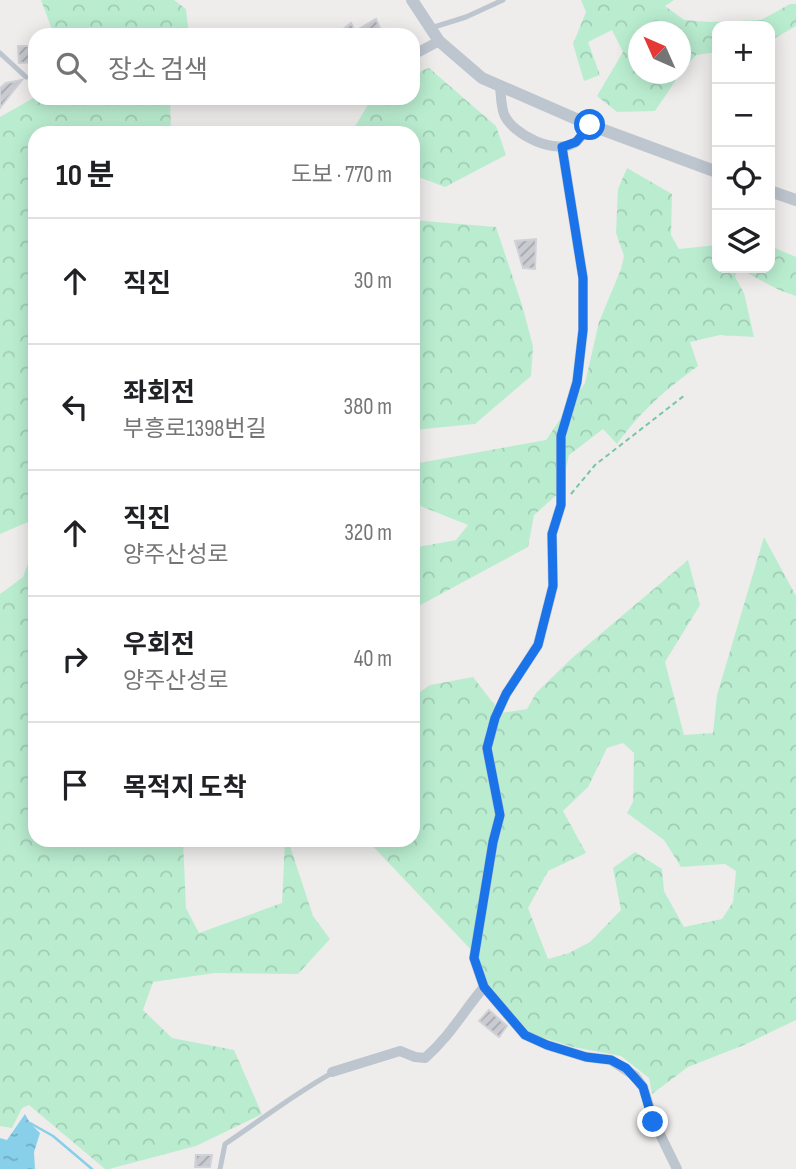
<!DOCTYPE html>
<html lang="ko">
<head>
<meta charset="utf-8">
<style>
	body { margin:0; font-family:"Sofia Sans Condensed","Noto Sans KR",sans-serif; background:#f2f2f2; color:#202124 }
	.controls { position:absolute; right:21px; top:21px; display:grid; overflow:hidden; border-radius:14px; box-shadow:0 4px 18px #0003 }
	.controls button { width:63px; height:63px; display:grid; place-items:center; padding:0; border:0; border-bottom:2px solid #e0e0e0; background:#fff; color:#202124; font:35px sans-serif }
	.compass { position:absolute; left:628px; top:21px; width:63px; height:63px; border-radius:50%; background:#fff; box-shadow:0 4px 18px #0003; rotate:315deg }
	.stop { position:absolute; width:21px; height:21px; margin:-16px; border:5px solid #1a73e8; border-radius:50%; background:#fff }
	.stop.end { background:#1a73e8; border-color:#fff; box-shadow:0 2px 7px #0008 }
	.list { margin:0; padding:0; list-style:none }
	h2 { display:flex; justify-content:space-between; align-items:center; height:91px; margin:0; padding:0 28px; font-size:30px }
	h2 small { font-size:23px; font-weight:400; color:#757577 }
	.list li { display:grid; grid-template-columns:46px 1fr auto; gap:21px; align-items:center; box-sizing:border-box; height:126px; padding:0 28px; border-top:2px solid #e0e0e0 }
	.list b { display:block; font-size:26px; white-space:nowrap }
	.list p { margin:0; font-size:23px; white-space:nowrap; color:#757577 }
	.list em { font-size:23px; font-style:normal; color:#757577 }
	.icon { flex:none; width:38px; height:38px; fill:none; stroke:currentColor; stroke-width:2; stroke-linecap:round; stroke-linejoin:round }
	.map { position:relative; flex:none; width:796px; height:1169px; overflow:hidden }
	.search { position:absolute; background:#fff; box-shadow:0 4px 18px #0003; left:28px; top:28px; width:392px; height:77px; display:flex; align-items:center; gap:18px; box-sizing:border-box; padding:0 24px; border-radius:21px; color:#757577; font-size:26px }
	.panel { position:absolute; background:#fff; box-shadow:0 4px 18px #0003; left:28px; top:126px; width:392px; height:721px; border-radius:21px }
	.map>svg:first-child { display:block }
</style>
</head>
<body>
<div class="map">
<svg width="796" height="1169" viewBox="0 0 796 1169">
	<defs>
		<pattern id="forest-crowns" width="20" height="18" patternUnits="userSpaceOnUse" patternTransform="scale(1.75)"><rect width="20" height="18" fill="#baedd0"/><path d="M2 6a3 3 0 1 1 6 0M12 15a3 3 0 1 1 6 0" fill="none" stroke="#a1cdb5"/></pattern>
		<pattern id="water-ripples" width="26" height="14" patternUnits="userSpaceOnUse" patternTransform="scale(1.75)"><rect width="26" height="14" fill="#88cfe9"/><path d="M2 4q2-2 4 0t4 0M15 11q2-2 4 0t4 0" fill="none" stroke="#71aac0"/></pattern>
		<pattern id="building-hatch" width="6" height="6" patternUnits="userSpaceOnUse" patternTransform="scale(1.75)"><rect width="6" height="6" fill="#c9cbd1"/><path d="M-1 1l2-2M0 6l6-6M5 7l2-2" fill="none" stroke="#a5a7ad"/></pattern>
	</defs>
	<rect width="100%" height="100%" fill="#efecec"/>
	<g fill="url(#forest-crowns)" fill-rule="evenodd">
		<polygon points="41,0 174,0 186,9 189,35 54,35"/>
		<polygon points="581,0 674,0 665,6 684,20 710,22 761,20 790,4 796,4 796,26 770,41 770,26 717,26 717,52 696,55 680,73 680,32 638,32 638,74 680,74 655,111 617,112 597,96 623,52 612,30 588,42 600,75 584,81 573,44 586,12"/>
		<polygon points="429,68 496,126 506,155 445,187 413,175 413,133 351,133 372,98 413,98 413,74"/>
		<polygon points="35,97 170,98 171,133 35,133 35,519 0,534 0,117"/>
		<path d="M 627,168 L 672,194 L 671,235 L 679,249 L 717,245 L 717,268 L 770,268 L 770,246 L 796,257 L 796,296 L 779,290 L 738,268 L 735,277 L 744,293 L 754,337 L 720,335 L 690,342 L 698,366 C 665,390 641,411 617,444 L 603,429 L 569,455 L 561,491 L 534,515 L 528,547 L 413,609 L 413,548 L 456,540 L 468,525 L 413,503 L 413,464 L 546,440 L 585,383 L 599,322 L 621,269 L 624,256 L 616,233 L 618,189 Z"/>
		<polygon points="413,220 496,227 522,305 533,346 531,376 475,424 413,430"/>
		<path d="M 764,537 L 796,596 L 796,1020 L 744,1045 L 688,1067 L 652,1094 L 649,1078 L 621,1056 L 573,1047 L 531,1034 L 488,986 L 475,954 L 367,840 L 413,840 L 413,697 L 430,685 L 473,677 L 501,713 L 527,709 L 536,693 L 571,659 L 688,560 L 700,605 L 665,662 L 684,735 L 713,733 L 717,695 ZM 623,743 L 634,753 L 633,802 L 627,813 L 664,840 L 681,867 L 725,864 L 736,871 L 733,902 L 722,919 L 684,927 L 664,891 L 662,869 L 635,852 L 613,868 L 621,910 L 590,942 L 569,953 L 548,959 L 528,908 L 548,871 L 586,853 L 563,811 L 588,787 L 607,748 Z"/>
		<polygon points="35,544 35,840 183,840 186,908 199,933 282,903 285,840 288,840 313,916 330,939 298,974 215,973 153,982 143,1010 172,1038 234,1050 262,1114 196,1146 109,1169 105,1169 29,1105 22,1108 12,1128 0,1126 0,594 23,577"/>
	</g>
	<polygon fill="url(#water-ripples)" points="25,1114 30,1123 40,1133 34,1152 35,1169 0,1169 0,1138 7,1140"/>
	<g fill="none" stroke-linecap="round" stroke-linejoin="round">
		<polyline stroke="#88cfe9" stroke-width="2.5" points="30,1123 53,1136 92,1169"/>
	</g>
	<g fill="url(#building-hatch)" stroke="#d0d2d8" stroke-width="2">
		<polygon points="376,19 383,35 345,35 342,30 351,23 355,31"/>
		<polygon points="18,46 35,46 35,62 19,63"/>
		<polygon points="22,80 0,108 0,88 6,83"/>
		<polygon points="536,239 535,269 523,268 515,241"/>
		<polygon points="489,1010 507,1026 499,1037 479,1021"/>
		<polygon points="196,1155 212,1155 210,1167 195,1167"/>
	</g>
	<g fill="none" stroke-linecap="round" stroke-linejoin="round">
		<polyline stroke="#73c9a4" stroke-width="2" stroke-dasharray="5 3.5" stroke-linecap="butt" points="571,494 595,465 685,395"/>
		<g stroke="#bdc5ce" stroke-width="5">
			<polyline points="431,28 466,17 503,0"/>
			<polyline points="0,53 26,77"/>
			<path d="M 220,1169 L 225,1144 C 261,1120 294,1094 332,1073"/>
		</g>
		<g stroke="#bdc5ce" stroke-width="10">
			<polyline points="413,55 439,41"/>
			<path d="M 500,87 C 501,95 501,106 504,114 C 512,135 557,156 576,142 C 581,138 585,130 590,125"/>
			<polyline points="292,98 312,100 319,98"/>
			<polyline points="562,147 583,278 583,330 577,382 561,436 561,505 552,534 553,586 538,645 506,694 495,718 487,748 500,815 493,842 474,958 484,987 525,1035 547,1045 586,1057 611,1060 635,1076 643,1087 654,1122 677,1169"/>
			<path d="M 332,1072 L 400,1051 L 415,1057 L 425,1058 C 451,1035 462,1013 484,987"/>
		</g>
		<g stroke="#bdc5ce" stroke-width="12">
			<polyline points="412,0 439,41 482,78 590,125 717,172"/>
			<polyline points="770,191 796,200"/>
		</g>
	</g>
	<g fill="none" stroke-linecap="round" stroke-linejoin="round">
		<polyline stroke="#1a73e8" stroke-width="9" points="590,125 576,142 562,147 583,278 583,330 577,382 561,436 561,505 552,534 553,586 538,645 506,694 495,718 487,748 500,815 493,842 474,958 484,987 525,1035 547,1045 586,1057 611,1060 626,1068 643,1087 653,1122"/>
	</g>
</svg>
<div class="controls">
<button>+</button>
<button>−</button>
<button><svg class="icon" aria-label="locate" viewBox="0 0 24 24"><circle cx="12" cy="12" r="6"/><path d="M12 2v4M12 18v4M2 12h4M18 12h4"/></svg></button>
<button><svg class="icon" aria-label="layers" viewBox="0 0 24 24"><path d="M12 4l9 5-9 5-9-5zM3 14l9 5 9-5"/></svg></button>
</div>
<svg class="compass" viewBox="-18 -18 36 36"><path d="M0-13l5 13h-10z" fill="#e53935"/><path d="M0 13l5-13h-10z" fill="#757577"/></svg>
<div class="stop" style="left:590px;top:125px"></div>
<div class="stop end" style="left:653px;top:1122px"></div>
<div class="search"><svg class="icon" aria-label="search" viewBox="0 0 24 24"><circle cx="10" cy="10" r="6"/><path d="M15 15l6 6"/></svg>장소 검색</div>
<section class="panel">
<h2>10 분<small>도보 · 770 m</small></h2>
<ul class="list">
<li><svg class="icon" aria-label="ahead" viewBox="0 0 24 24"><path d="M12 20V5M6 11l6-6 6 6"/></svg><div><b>직진</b></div><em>30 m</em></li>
<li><svg class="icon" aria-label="left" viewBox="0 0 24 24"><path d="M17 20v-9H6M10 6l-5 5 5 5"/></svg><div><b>좌회전</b><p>부흥로1398번길</p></div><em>380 m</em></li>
<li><svg class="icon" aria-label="ahead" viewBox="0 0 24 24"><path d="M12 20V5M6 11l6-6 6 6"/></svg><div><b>직진</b><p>양주산성로</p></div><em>320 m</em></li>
<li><svg class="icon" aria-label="right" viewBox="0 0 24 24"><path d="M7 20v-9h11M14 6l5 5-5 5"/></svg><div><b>우회전</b><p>양주산성로</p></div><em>40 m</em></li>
<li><svg class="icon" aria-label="arrive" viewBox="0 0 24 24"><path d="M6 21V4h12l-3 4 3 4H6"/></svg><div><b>목적지 도착</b></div></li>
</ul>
</section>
</div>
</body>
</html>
